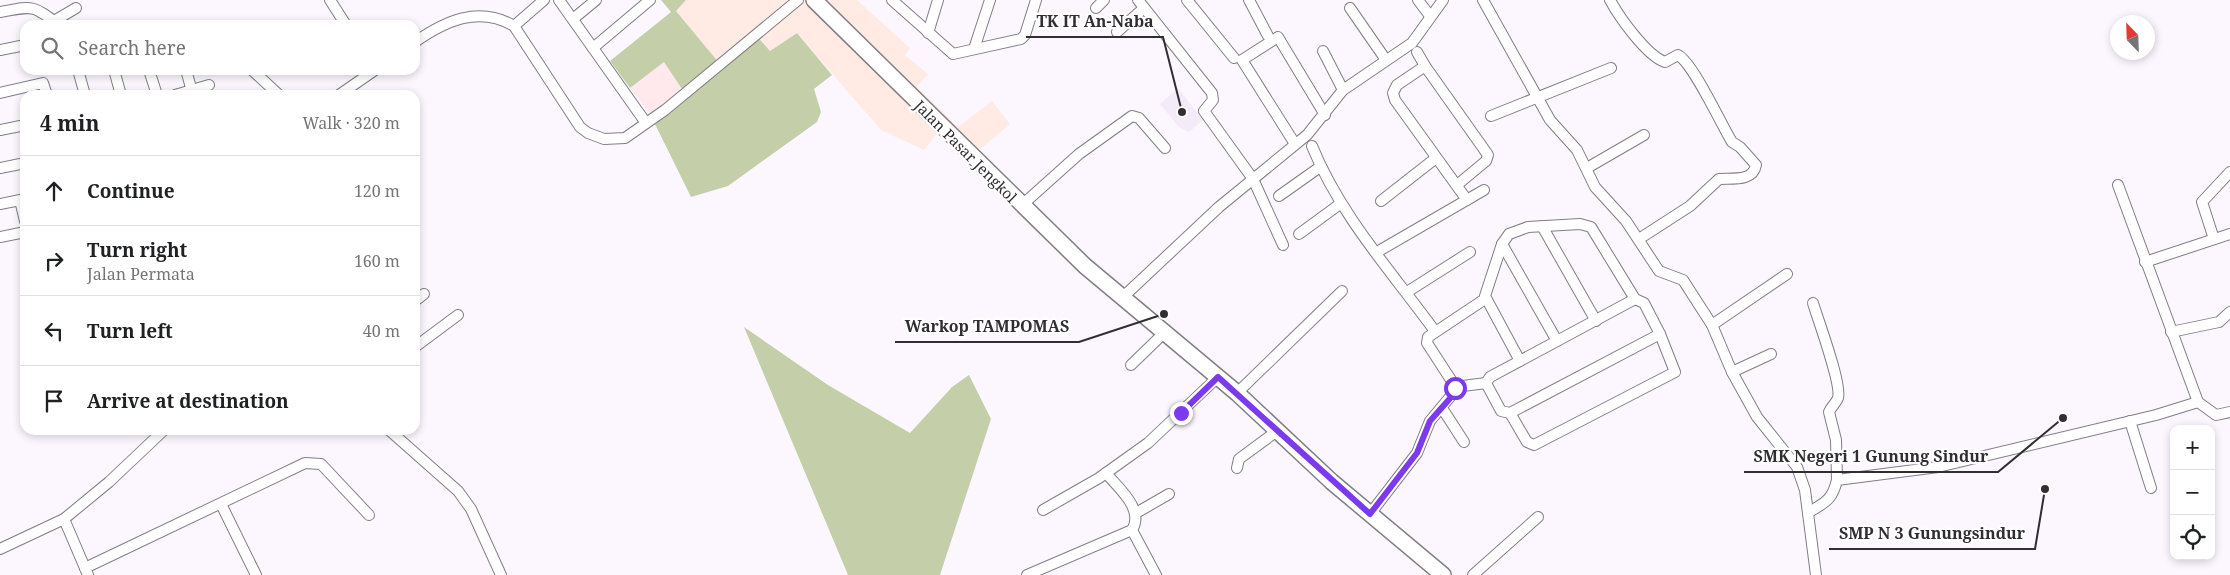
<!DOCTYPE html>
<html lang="en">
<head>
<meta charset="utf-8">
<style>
	body { margin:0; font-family:"Noto Serif",serif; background:#f2f2f2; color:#202124 }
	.controls { position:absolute; right:15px; bottom:15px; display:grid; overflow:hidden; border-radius:10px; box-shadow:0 2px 8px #0003 }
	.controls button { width:45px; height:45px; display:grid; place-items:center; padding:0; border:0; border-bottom:1px solid #e0e0e0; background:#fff; color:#202124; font:25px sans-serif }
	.compass { position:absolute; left:2110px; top:15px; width:45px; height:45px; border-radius:50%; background:#fff; box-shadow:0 2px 8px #0003; rotate:337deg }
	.stop { position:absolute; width:15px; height:15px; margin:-11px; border:4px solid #7c3aed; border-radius:50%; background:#fff }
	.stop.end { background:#7c3aed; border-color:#fff; box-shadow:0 1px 5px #0008 }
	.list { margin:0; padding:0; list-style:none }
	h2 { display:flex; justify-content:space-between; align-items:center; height:65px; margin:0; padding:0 20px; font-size:21px }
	h2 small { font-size:16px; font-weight:400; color:#757577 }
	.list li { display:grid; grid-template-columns:32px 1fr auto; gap:15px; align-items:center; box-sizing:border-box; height:70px; padding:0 20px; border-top:1px solid #e0e0e0 }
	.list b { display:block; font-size:19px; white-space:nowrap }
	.list p { margin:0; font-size:16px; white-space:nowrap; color:#757577 }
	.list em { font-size:16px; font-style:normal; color:#757577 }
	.icon { flex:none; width:28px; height:28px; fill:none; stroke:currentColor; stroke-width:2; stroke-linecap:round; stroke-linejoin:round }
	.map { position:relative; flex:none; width:2230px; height:575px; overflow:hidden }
	.search { position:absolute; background:#fff; box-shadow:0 2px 8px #0003; left:20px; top:20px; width:400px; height:55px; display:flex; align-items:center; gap:12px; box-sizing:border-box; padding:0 18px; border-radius:15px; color:#757577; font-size:19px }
	.panel { position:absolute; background:#fff; box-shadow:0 2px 8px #0003; left:20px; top:90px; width:400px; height:345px; border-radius:15px }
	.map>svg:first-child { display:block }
</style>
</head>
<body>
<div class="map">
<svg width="2230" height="575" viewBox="0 0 2230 575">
	<rect width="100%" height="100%" fill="#fcf7ff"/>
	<polygon fill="#ffebe3" points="686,0 857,0 910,48 905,55 928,74 917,87 958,127 992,101 1010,124 972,156 941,129 924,150 881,130 797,33 770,51 757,35 721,65 676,11"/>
	<polygon fill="#ffe9ed" points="664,61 684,92 650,114 630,88"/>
	<polygon fill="#f4ebf9" points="1178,88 1203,120 1189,132 1179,127 1160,104"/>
	<g fill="#c4cfaa">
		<polygon points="661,0 686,0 676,11 720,64 756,35 770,51 797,33 832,75 814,89 821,112 817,122 728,186 691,197 650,114 684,92 664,62 630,88 610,61 671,12"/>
		<polygon points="744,327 828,385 910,433 952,387 969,375 991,419 940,575 848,575"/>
	</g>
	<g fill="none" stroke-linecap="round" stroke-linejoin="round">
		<g stroke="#827e84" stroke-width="12">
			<g id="street">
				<polyline points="330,0 346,25"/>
				<polyline points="559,0 646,123"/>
				<polyline points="892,0 953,54 1021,39 1025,35 1036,0"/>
				<polyline points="1138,0 1212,93 1213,100 1204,111 1253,179 1283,245"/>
				<polyline points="1187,0 1234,58"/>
				<polyline points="1249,0 1268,36"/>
				<polyline points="1418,0 1430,16"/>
				<polyline points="1483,0 1550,120 1577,150 1595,187 1626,221 1659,271 1683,280 1712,325 1732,372 1757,417 1797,467 1805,490 1816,575"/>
				<path d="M 1610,0 C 1619,17 1647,56 1665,62 L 1678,55 C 1693,63 1721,124 1732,142 L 1740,147 L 1756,165 C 1753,182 1732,178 1719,179 L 1690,206 L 1639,239"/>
				<polyline points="1096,8 1104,0"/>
				<polyline points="1350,8 1386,60"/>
				<path d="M 0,12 C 32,6 32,4 59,25"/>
				<polyline points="573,19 596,0"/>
				<polyline points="54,21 76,8"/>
				<polyline points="514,26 544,0"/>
				<polyline points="1117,32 1144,8"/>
				<polyline points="928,33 938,0"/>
				<path d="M 415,42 C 445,21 479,5 514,26 L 580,127 L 588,133 L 604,139 L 625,138 L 665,110 L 798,0"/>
				<polyline points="593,48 650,0"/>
				<polyline points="974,49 990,0"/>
				<polyline points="0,50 25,45"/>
				<polyline points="1323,51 1343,90"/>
				<polyline points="1417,52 1425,66"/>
				<polyline points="78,70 85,95"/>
				<polyline points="114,70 121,95"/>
				<polyline points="149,70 157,95"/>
				<polyline points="186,70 193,95"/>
				<polyline points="252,70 279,95"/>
				<polyline points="0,93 43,83 47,95"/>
				<polyline points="175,95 209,85"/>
				<polyline points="339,95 375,70"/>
				<polyline points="1491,116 1611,68"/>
				<polyline points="0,130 25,125"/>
				<polyline points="1295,144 1242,60 1278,37 1325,115"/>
				<path d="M 1312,146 C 1340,215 1391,271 1434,330"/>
				<polyline points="0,168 25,163"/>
				<polyline points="1587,168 1644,135"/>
				<polyline points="1457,185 1486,161 1488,155 1425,66 1397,85 1393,93 1395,100 1467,200"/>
				<polyline points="2118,185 2198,402 2216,415 2230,412"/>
				<polyline points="1279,196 1320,167"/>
				<polyline points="20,200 25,221"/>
				<polyline points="1381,201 1436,158"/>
				<polyline points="0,204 25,199"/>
				<polyline points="1021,206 1079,154 1132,116 1139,118 1165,148"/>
				<polyline points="1542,226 1596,321"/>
				<polyline points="1299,234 1340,204"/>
				<polyline points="0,237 25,232"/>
				<polyline points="2214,239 2202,202 2230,172"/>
				<polyline points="1502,244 1557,341"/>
				<polyline points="1377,252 1484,190"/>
				<polyline points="2145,262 2230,234"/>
				<polyline points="1407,292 1470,252"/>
				<polyline points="1123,297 1219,207 1307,135 1343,90 1412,43 1443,0"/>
				<polyline points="1635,299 1490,377 1486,383 1501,411 1510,413 1660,334"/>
				<polyline points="415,301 424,294"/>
				<path d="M 1813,303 C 1818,320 1842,384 1838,398 C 1836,403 1831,407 1829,412 L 1836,440 L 1837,480"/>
				<polyline points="1712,325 1787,274"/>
				<polyline points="2171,332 2219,322 2230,312"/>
				<polyline points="415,347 458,315"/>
				<polyline points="1131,365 1165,332"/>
				<polyline points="1732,372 1771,354"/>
				<polyline points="1455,387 1486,383"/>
				<polyline points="1237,393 1342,291"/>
				<polyline points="1442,408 1464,442"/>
				<polyline points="1510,413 1527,442 1534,445 1675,372 1660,334 1644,303 1635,299 1591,227 1580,224 1528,227 1509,234 1502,244 1485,296 1520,361"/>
				<polyline points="2130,421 2151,488"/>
				<polyline points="389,430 458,491 471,509 501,575"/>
				<polyline points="1237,468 1239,459 1277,431"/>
				<polyline points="221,504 256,575"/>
				<polyline points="1043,510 1099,478 1148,443 1218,377"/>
				<polyline points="1136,513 1169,494"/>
				<path d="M 1808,513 C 1825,502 1832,501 1837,480 L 1938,467 L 2156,415 L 2198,402"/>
				<polyline points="1370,514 1417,453 1430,421 1455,391 1453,383 1427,343 1428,337 1482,301"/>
				<polyline points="64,519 88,575"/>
				<polyline points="1132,530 1156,575"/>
				<polyline points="0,549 64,519 109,482 164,430"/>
				<polyline points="85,568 305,463 321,464 369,515"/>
				<path d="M 1027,575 L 1132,530 C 1145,509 1118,488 1106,473"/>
				<polyline points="1473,575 1538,517"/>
			</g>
		</g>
		<g stroke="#827e84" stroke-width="18">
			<polyline id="primary" points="814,0 1085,266 1237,393 1332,482 1443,575"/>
		</g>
		<use href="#street" stroke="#fff" stroke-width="10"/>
		<use href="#primary" stroke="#fff" stroke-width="15"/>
	</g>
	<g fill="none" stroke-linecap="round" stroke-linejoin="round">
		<polyline stroke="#7c3aed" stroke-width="6" points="1181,413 1218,377 1370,514 1417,453 1430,421 1453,395 1455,388"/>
	</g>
	<g text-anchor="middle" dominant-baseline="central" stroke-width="4.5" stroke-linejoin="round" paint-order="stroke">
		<g font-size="15" fill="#302e31" stroke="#fff">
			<text transform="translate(966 151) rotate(45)">Jalan Pasar Jengkol</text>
		</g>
	</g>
	<path fill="none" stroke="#302e31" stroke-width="2" d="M1182 112L1163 37H1026M1164 314L1079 342H895M2063 418L1998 472H1744M2045 489L2035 549H1829"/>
	<g fill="#302e31" stroke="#fff" stroke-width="2">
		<circle cx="1182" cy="112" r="5"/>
		<circle cx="1164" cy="314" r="5"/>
		<circle cx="2063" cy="418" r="5"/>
		<circle cx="2045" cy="489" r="5"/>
	</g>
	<g font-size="16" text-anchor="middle" font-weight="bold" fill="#302e31" stroke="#fff" stroke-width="4.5" stroke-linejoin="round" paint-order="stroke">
		<text x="1095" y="27">TK IT An-Naba</text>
		<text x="987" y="332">Warkop TAMPOMAS</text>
		<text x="1871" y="462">SMK Negeri 1 Gunung Sindur</text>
		<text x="1932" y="539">SMP N 3 Gunungsindur</text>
	</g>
</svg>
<div class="controls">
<button>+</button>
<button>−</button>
<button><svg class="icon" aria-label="locate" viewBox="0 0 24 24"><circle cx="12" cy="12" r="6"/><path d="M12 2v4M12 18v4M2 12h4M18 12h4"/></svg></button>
</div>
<svg class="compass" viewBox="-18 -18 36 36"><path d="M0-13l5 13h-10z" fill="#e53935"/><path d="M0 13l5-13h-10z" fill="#757577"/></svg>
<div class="stop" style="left:1455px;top:388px"></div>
<div class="stop end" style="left:1181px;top:413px"></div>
<div class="search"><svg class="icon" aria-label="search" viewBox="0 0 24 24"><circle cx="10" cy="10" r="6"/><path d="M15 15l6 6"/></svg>Search here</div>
<section class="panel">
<h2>4 min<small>Walk · 320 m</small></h2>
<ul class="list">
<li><svg class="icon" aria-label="ahead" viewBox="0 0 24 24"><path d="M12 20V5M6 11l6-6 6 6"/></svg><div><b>Continue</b></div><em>120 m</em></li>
<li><svg class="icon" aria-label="right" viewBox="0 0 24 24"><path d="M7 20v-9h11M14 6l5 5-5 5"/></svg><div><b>Turn right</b><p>Jalan Permata</p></div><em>160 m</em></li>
<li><svg class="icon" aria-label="left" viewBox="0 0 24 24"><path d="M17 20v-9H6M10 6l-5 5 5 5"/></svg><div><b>Turn left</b></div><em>40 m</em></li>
<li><svg class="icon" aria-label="arrive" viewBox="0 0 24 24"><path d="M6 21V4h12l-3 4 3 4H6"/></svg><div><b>Arrive at destination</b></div></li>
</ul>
</section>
</div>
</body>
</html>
